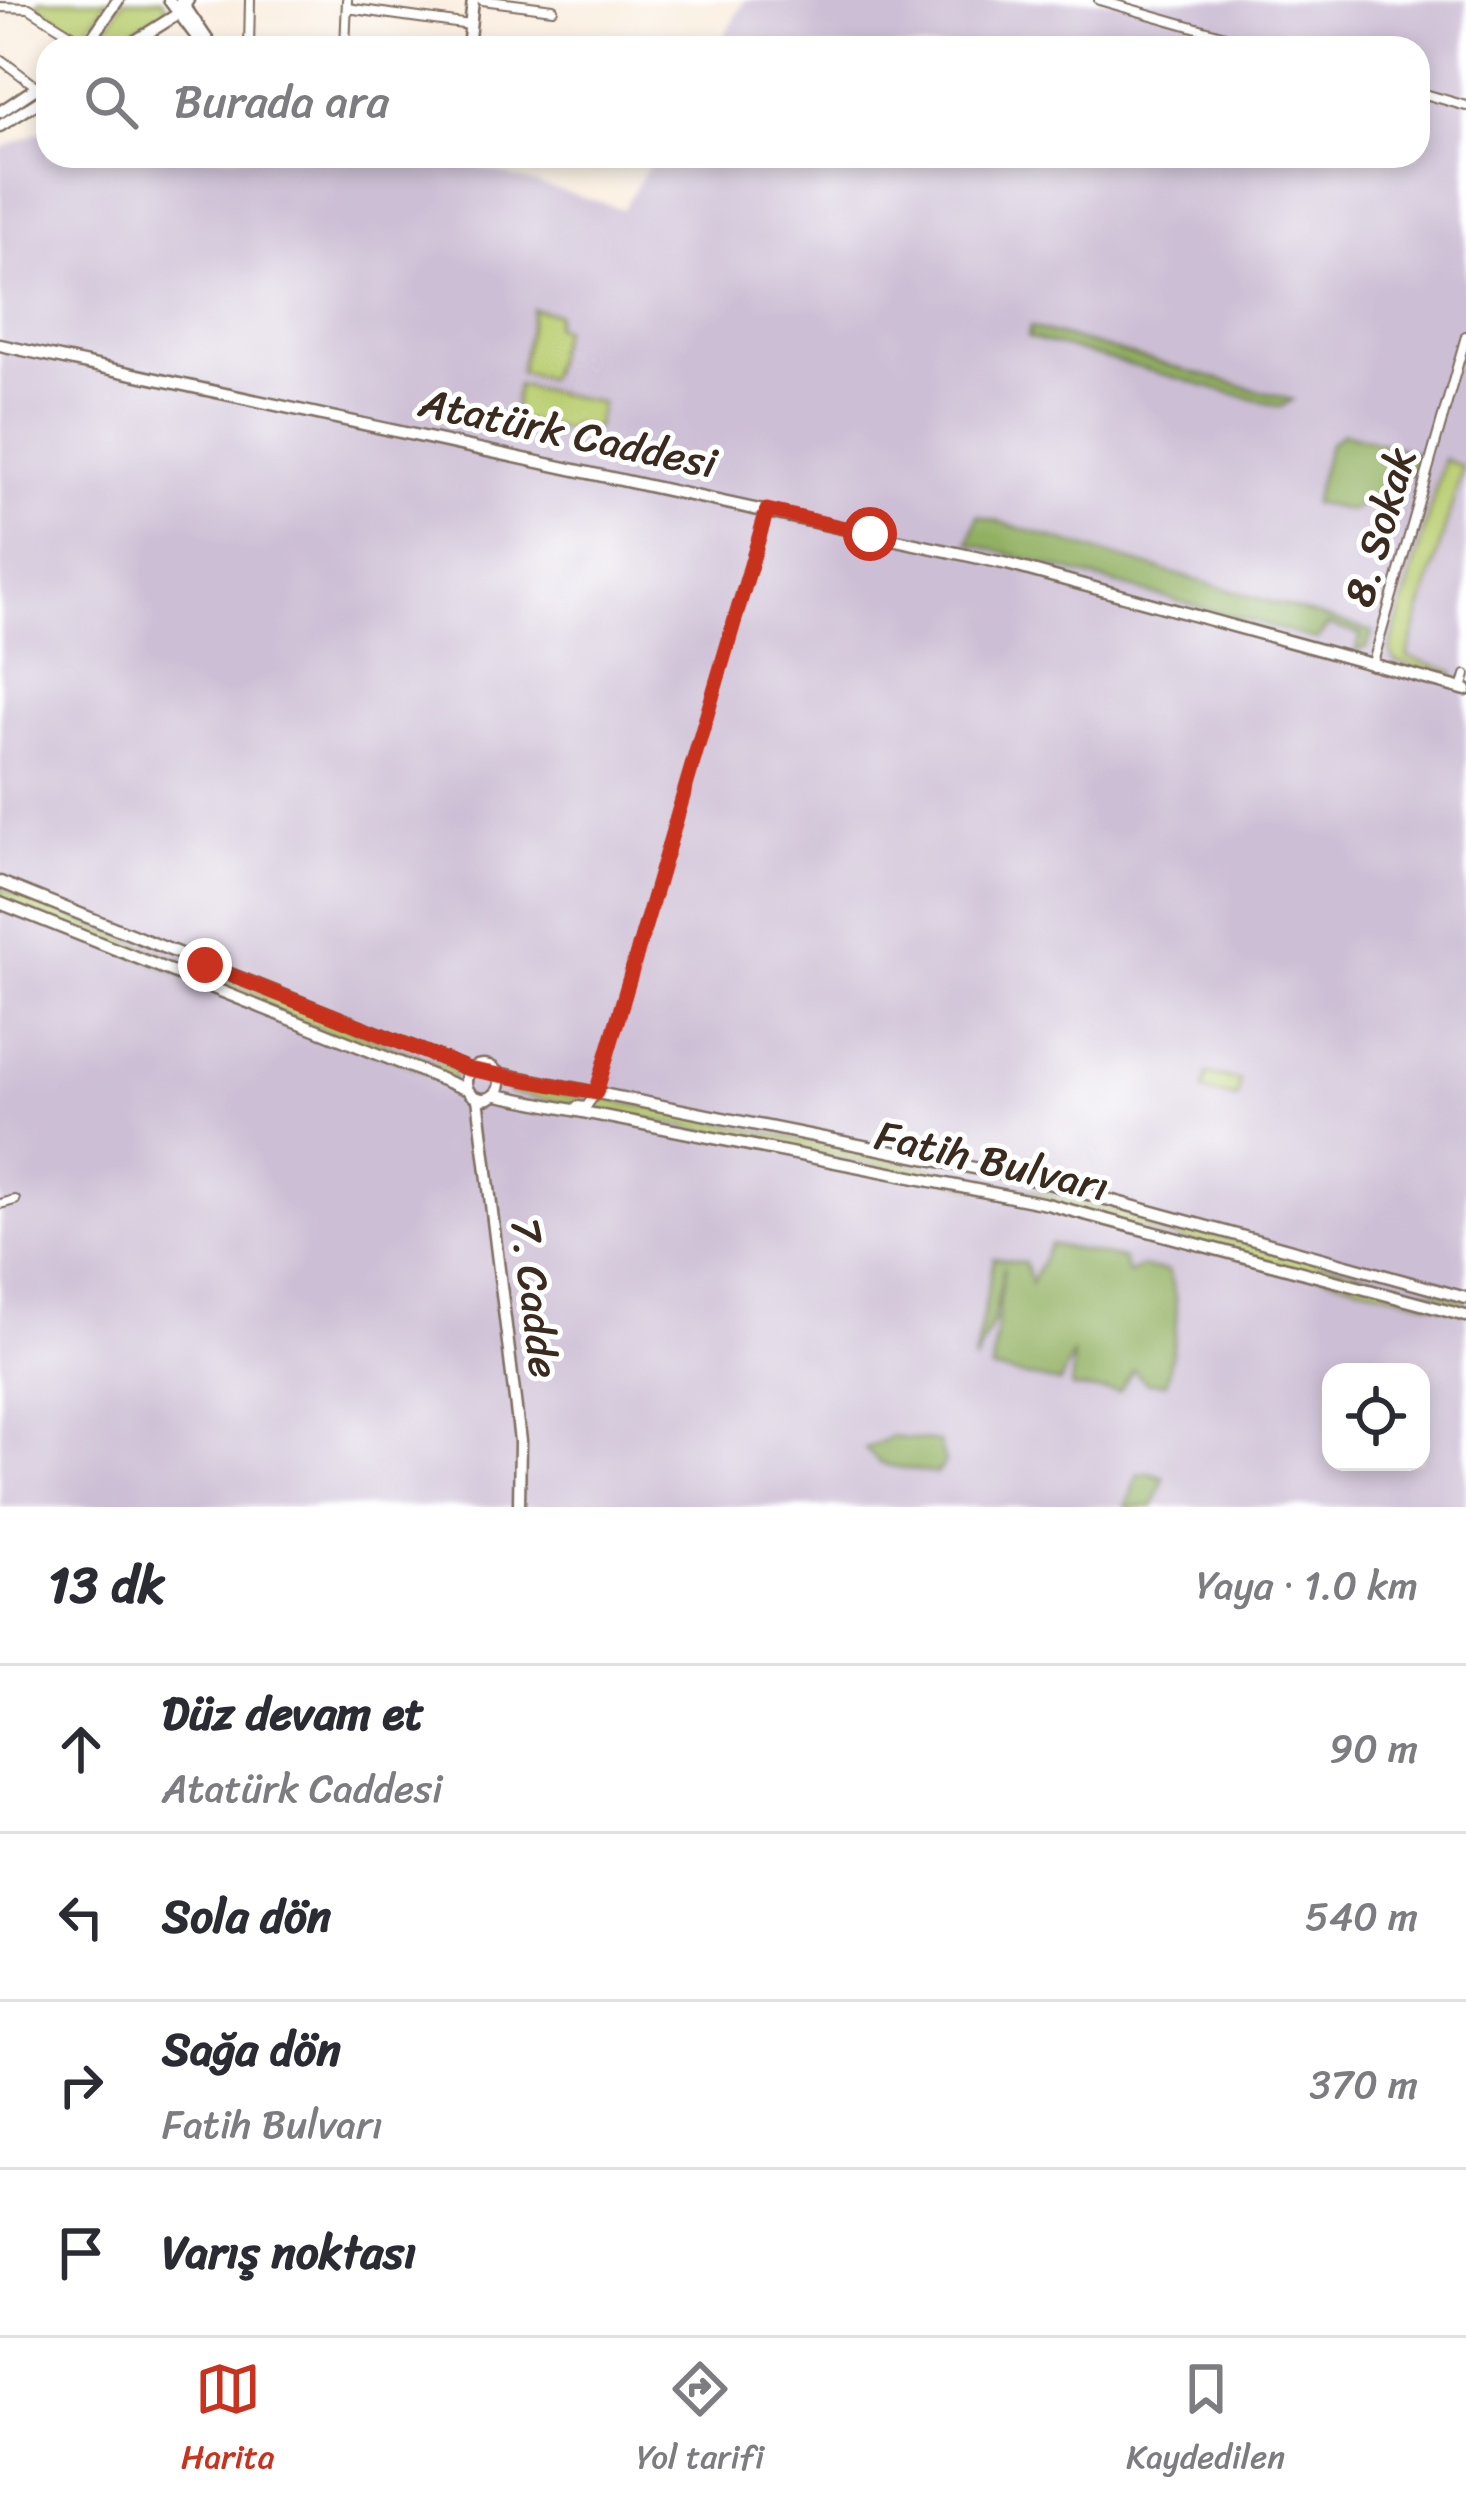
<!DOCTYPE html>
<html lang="tr">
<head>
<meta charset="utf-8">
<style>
	body { margin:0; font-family:Sriracha,sans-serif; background:#f7f7f7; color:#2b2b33 }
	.controls { position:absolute; right:36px; bottom:36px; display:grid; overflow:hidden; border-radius:24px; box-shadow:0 6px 18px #0003 }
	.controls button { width:108px; height:108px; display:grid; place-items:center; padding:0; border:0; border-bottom:3px solid #e1e1e2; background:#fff; color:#2b2b33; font:60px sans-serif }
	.stop { position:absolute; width:36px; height:36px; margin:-27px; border:9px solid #c8321e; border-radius:50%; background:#fff }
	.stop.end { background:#c8321e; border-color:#fff; box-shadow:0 3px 12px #0008 }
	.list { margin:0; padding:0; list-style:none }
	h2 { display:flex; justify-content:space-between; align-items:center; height:156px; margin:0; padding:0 48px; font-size:51px }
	h2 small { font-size:39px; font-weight:400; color:#7c7c81 }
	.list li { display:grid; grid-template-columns:78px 1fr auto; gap:36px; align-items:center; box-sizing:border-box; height:168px; padding:0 48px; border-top:3px solid #e1e1e2 }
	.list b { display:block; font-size:45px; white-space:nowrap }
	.list p { margin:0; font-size:39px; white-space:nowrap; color:#7c7c81 }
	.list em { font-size:39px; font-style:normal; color:#7c7c81 }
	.icon { flex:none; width:66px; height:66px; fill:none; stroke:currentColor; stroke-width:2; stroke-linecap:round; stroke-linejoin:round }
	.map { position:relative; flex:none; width:1466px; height:1507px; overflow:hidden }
	.search { position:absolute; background:#fff; box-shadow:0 6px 18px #0003; left:36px; right:36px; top:36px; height:132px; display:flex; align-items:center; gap:30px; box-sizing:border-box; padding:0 42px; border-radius:36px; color:#7c7c81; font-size:45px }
	.sheet { height:828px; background:#fff }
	nav { display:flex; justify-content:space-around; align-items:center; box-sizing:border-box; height:168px; border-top:3px solid #e1e1e2; background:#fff; font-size:33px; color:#7c7c81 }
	nav a { display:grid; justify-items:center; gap:6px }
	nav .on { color:#c8321e }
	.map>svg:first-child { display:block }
</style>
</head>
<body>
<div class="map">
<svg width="1466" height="1507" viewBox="0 0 1466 1507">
	<rect width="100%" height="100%" fill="#fff"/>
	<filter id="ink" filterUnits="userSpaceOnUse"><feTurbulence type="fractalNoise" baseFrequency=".00833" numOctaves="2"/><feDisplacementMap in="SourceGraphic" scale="24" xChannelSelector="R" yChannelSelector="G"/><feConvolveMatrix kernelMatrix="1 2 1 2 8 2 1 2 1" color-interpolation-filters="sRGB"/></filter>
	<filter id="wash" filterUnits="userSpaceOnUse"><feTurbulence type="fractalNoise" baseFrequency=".004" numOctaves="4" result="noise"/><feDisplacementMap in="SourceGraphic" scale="48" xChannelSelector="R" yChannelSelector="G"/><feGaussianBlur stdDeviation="2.7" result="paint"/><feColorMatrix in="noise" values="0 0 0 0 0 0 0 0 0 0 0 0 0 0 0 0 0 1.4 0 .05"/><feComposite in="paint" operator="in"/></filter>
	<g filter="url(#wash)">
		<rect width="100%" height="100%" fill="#f9ecdc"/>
		<path fill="#ccbed4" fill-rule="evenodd" d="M 745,0 L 1466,0 L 1466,1507 L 0,1507 L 0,149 L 48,128 L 48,156 L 441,156 L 623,209 L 654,156 L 1418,156 L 1418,48 L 717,48 ZM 1331,1372 L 1421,1372 L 1421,1462 L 1331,1462 Z"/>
		<g fill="#b9cd70" stroke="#7a7c47" stroke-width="3">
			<polygon points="39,0 109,0 83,34 38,7"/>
			<polygon points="123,0 162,0 168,8 105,48 98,43"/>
			<polygon points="533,309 557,314 554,327 562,329 548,379 520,372"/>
			<polygon points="517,385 601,403 596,428 572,424 569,430 513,418"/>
			<polygon points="1444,459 1463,467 1407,657 1454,672 1453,676 1396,662 1390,651"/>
			<polygon points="0,888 192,966 193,972 190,977 0,900"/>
			<polygon points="213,975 451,1069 455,1077 452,1081 205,983"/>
			<polygon points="1207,1074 1240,1081 1237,1098 1203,1091"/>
			<polygon points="511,1084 589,1100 580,1105 509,1093"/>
			<path d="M 600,1098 C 891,1158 1179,1222 1466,1301 L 1466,1312 L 946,1179 L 592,1107 Z"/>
		</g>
		<g fill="#92b062" stroke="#666d40" stroke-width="3">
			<polygon points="1030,327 1292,400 1281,407 1028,337"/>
			<polygon points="1343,433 1421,455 1417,470 1351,511 1313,503 1329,444"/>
			<polygon points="978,516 1373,632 1367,647 1356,651 1361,635 1328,625 1317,640 969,543"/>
			<path d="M 1050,1244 L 1123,1259 L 1128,1274 L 1141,1267 L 1167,1271 C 1185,1307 1173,1346 1166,1383 L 1147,1383 L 1133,1370 L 1119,1392 L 1072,1388 L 1073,1353 L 1060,1383 L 992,1370 L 1004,1266 L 993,1322 L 974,1363 L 994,1258 L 1025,1263 L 1031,1284 Z"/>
			<polygon points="891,1437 939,1442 945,1463 936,1474 881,1464 865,1449"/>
			<polygon points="1149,1473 1164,1478 1153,1507 1126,1507 1138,1474"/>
		</g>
	</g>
	<g filter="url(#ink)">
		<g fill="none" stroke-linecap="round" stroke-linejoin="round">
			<g stroke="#7e6e60" stroke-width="12">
				<g id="minor">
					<polyline points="482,0 553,9"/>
					<polyline points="1099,0 1267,48"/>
					<polyline points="0,7 29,8 93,48"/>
					<polyline points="347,8 470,25"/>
					<polyline points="249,48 250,0"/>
					<polyline points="345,48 347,0"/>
					<polyline points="0,59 37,87"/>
					<polyline points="1418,92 1466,106"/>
					<polyline points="1372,666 1466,336"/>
					<polyline points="1462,689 1466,675"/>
					<polyline points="577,1106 586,1107 596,1093 767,512"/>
					<polyline points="0,1204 15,1200"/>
				</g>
			</g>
			<g stroke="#7e6e60" stroke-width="15">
				<g id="tertiary">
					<polyline points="169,0 205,48"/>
					<polyline points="181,1 213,48"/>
					<polyline points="85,48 118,0"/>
					<polyline points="124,48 178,14 188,0"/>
					<polyline points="468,48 473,0"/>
					<polyline points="0,112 48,80"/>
					<polyline points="0,126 48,96"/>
					<polyline points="0,345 1007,564 1466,690"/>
					<polyline points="478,1098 520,1441 519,1507"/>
				</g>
			</g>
			<g stroke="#7e6e60" stroke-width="15">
				<g id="secondary">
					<polyline points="0,882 468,1069"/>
					<polyline points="0,903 463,1088"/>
					<circle cx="483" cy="1082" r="17"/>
					<polyline points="502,1074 1044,1182 1466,1298"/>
					<polyline points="497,1095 1047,1204 1466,1316"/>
				</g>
			</g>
			<use href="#minor" stroke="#fff" stroke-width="8"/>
			<use href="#tertiary" stroke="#fff" stroke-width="10"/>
			<use href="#secondary" stroke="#fff" stroke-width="10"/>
		</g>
	</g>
	<g fill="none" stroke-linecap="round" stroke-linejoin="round" filter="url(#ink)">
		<polyline stroke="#c8321e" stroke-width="15" points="205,965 468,1069 596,1093 767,510 870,534"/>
	</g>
	<g text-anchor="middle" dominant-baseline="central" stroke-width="10" stroke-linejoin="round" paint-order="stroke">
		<g font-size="42" fill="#3b2a1e" stroke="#fff">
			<text transform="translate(568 433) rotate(12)">Atatürk Caddesi</text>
			<text transform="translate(1380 527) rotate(-74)">8. Sokak</text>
			<text transform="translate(992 1161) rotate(13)">Fatih Bulvarı</text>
			<text transform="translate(535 1298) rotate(83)">7. Cadde</text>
		</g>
	</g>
</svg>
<div class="controls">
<button><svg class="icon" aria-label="locate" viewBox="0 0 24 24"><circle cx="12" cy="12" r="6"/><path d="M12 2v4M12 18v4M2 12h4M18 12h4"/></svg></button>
</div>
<div class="stop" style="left:870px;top:534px"></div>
<div class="stop end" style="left:205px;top:965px"></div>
<div class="search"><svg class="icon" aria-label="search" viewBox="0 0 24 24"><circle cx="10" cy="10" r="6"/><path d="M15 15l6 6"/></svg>Burada ara</div>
</div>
<section class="sheet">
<h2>13 dk<small>Yaya · 1.0 km</small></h2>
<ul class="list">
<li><svg class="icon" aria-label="ahead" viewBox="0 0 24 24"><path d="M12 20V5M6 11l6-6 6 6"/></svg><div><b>Düz devam et</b><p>Atatürk Caddesi</p></div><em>90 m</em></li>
<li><svg class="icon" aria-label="left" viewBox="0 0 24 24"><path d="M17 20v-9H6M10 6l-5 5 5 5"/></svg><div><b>Sola dön</b></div><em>540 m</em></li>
<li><svg class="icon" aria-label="right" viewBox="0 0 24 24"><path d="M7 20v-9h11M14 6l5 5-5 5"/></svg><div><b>Sağa dön</b><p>Fatih Bulvarı</p></div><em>370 m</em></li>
<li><svg class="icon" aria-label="arrive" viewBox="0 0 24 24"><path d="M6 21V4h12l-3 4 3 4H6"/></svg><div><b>Varış noktası</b></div></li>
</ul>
</section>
<nav>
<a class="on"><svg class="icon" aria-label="map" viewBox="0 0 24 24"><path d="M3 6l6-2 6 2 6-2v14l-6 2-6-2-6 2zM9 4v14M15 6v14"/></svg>Harita</a>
<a><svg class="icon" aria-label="directions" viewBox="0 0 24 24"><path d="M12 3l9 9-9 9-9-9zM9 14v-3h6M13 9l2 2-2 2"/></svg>Yol tarifi</a>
<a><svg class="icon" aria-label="saved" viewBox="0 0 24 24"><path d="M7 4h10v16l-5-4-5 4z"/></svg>Kaydedilen</a>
</nav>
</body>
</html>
